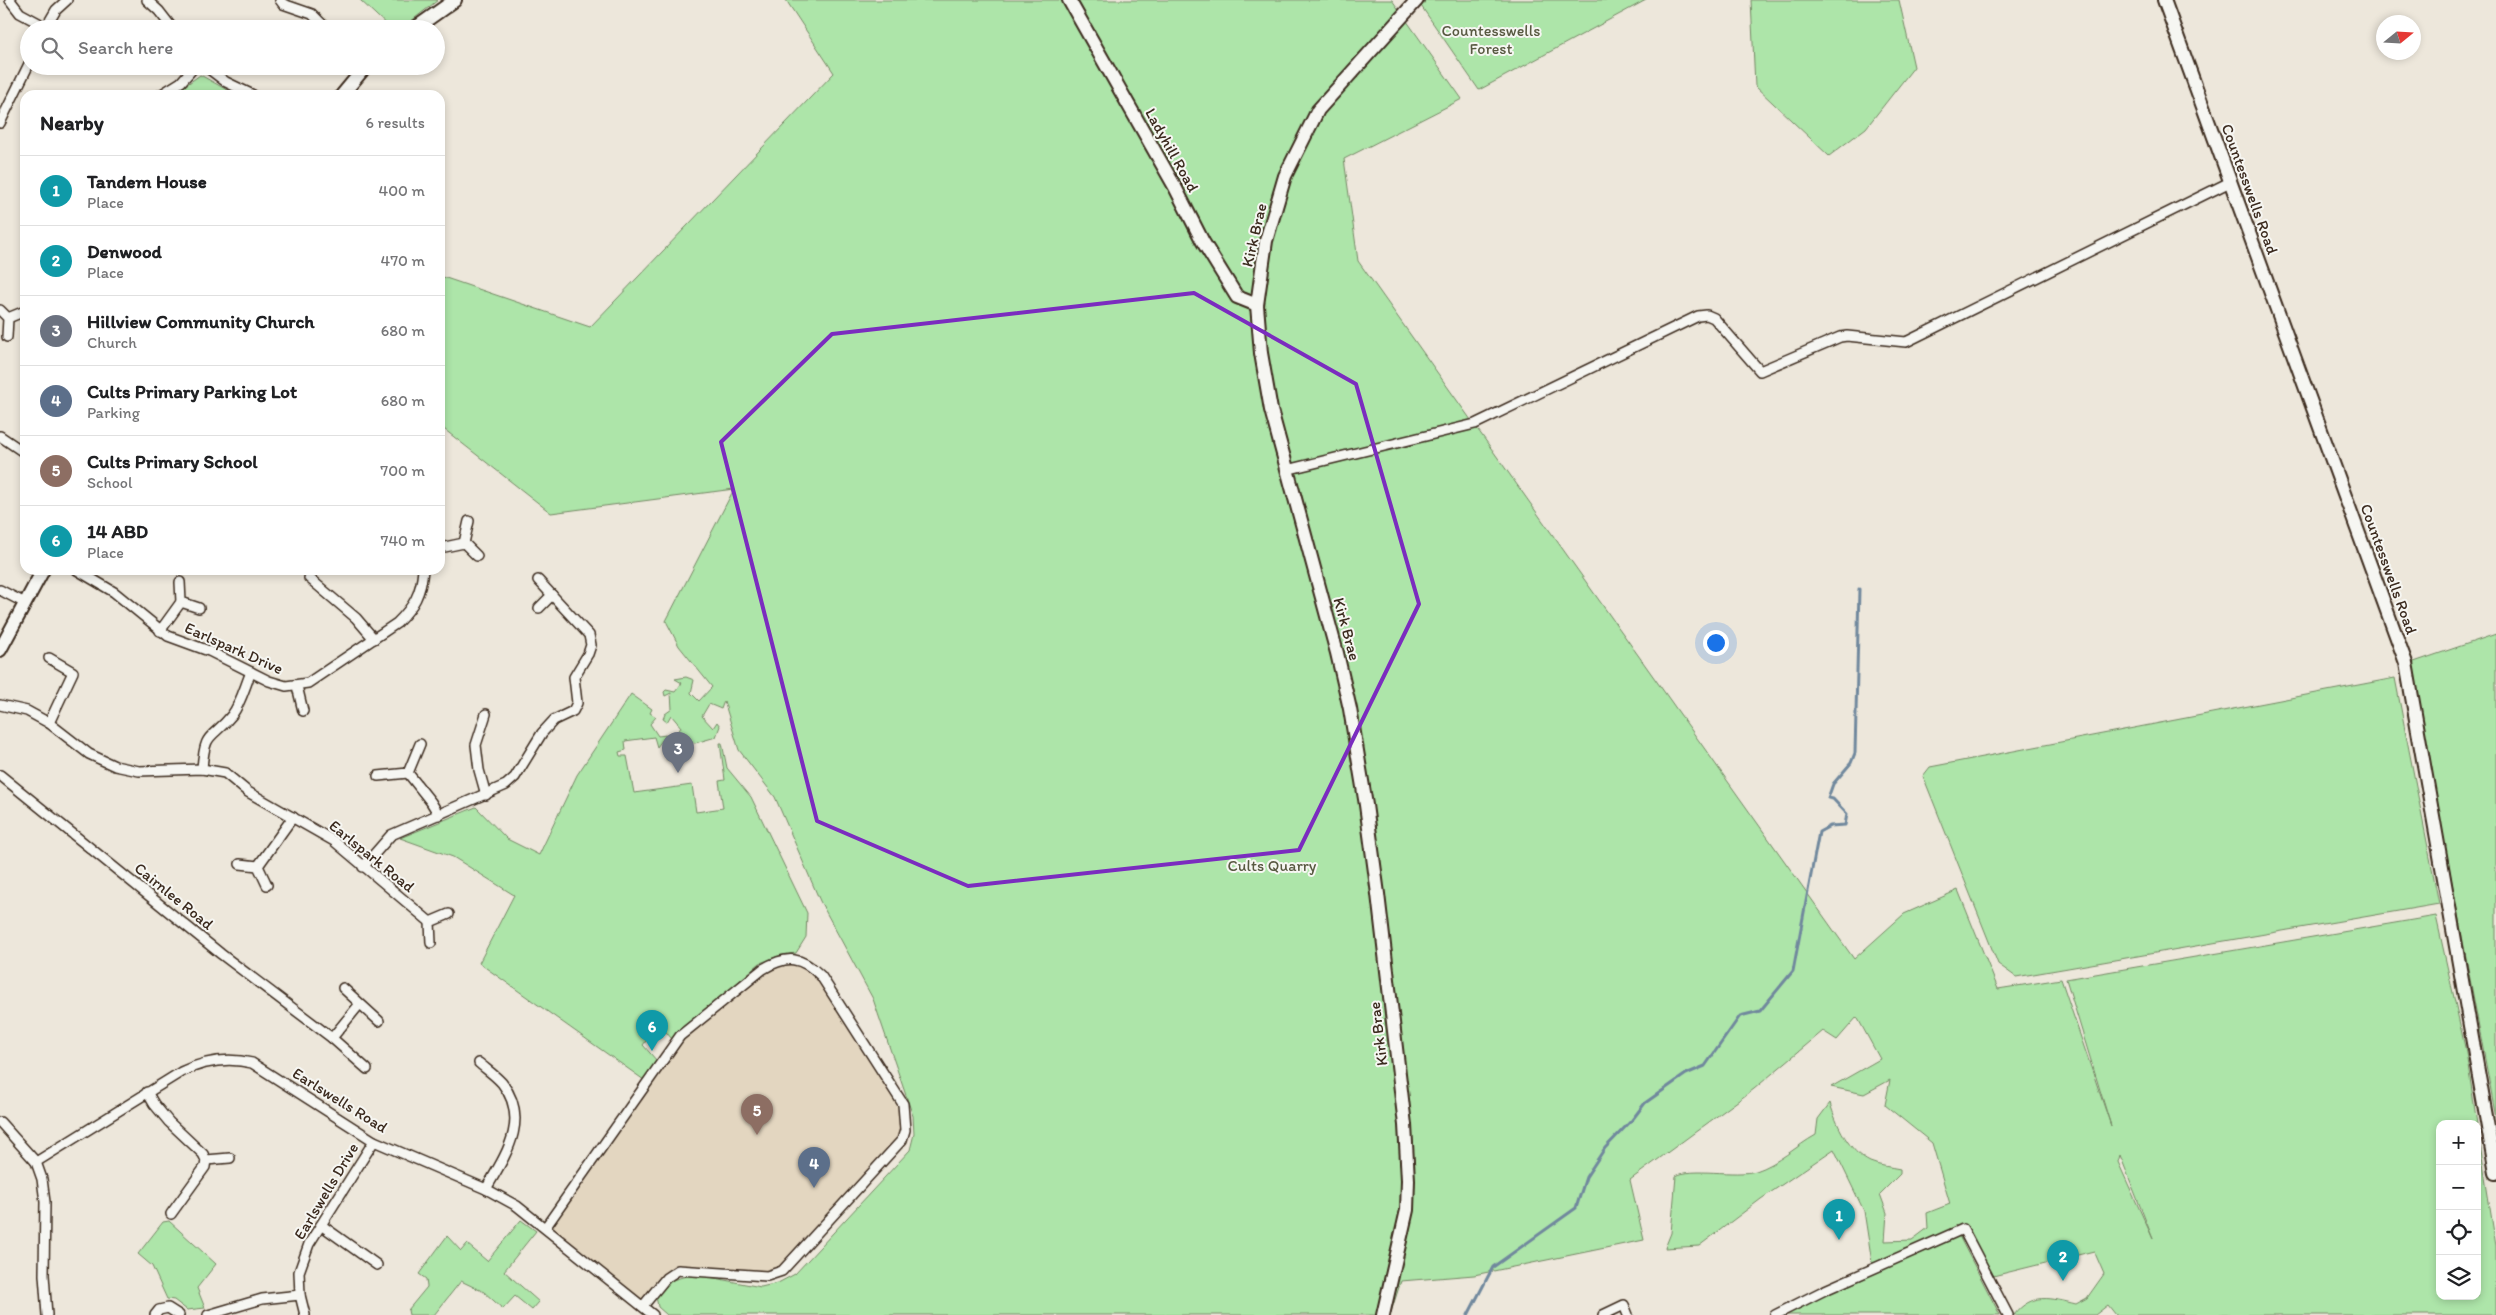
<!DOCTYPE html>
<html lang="en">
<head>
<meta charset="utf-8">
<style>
	body { margin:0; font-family:Itim,sans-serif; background:#f2f2f2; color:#202124 }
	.controls { position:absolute; right:15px; bottom:15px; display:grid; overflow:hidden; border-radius:10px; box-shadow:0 2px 8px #0003 }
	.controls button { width:45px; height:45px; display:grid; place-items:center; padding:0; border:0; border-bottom:1px solid #e0e0e0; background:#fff; color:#202124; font:25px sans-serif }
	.compass { position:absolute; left:2376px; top:15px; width:45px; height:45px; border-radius:50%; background:#fff; box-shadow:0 2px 8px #0003; rotate:72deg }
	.you { position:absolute; left:1715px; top:642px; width:18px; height:18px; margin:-12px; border:4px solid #fff; border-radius:50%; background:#1a73e8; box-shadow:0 0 0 8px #1a73e833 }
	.badge { display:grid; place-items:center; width:32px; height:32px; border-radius:50%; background:#c8321e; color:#fff; font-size:16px; font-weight:700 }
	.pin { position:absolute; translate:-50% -41px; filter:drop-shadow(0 1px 2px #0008) }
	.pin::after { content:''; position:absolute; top:26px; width:18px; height:15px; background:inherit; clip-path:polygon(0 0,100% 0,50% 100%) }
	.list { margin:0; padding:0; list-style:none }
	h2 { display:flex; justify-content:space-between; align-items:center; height:65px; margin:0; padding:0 20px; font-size:21px }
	h2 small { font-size:16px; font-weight:400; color:#757577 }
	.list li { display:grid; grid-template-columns:32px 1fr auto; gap:15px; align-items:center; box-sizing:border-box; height:70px; padding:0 20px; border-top:1px solid #e0e0e0 }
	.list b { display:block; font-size:19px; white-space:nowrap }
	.list p { margin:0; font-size:16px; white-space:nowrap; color:#757577 }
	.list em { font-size:16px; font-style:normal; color:#757577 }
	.icon { flex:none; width:28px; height:28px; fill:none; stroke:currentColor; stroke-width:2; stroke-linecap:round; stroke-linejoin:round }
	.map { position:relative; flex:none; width:2496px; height:1315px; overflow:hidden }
	.search { position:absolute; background:#fff; box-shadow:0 2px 8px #0003; left:20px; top:20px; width:425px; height:55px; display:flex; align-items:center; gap:12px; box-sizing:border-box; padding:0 18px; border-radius:28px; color:#757577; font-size:19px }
	.panel { position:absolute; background:#fff; box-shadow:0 2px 8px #0003; left:20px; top:90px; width:425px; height:485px; border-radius:15px }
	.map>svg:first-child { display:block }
</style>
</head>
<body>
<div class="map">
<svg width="2496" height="1315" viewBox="0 0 2496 1315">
	<rect width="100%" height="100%" fill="#ede7db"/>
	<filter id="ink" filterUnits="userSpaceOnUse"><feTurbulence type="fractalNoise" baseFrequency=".02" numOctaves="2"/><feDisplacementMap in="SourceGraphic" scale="10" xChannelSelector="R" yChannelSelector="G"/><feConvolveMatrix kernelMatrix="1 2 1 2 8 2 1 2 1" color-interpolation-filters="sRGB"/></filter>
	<g filter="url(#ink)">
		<polygon fill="#e3d6c0" points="776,961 812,967 903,1104 902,1140 776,1274 678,1270 643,1306 545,1228 680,1036"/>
		<g fill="#ade5a9" stroke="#748864" fill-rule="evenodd">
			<polygon points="360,0 438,0 401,29 391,29"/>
			<path d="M 786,0 L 1392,0 L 1462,99 L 1344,159 L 1358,261 L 1854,959 L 1904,914 L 1958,890 L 1998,989 L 2061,979 L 2111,1126 L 2066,979 L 2436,916 L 2466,1052 L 2477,1124 L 2440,1124 L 2440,1296 L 2477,1296 L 2477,1126 L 2496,1246 L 2496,1315 L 2116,1315 L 2108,1305 L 2095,1315 L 2014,1315 C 2032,1292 2051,1298 2076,1304 L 2087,1298 L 2104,1274 L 2094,1251 L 1989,1277 L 1959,1236 L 2000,1315 L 1775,1315 L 1873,1269 L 1864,1211 L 1834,1149 L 1761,1199 L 1699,1246 L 1665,1248 L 1671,1233 L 1676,1176 C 1691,1167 1735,1177 1756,1171 C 1778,1164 1796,1146 1816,1135 L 1818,1119 L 1830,1103 C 1836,1124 1849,1152 1870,1162 C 1879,1166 1891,1167 1900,1169 L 1900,1174 L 1880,1194 L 1887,1213 L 1885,1241 L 1912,1240 L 1928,1228 L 1927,1213 L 1950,1204 L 1932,1143 L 1885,1105 L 1890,1080 L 1864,1094 L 1831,1087 L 1880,1059 L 1857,1017 L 1837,1040 L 1823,1031 L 1754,1089 L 1630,1180 L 1644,1240 L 1474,1275 L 1401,1281 L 1390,1315 L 667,1315 L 658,1307 L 656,1296 L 669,1281 L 693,1274 L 761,1287 L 778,1283 L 795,1274 L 910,1150 L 914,1134 L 913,1116 L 873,999 L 820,901 L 775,797 L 739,750 L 724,701 L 721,709 L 709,704 L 702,716 L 713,728 L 717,722 L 720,726 L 716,737 L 695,743 L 681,741 L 677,734 L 681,727 L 671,715 L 667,722 L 663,719 L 665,714 L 672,709 L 671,693 L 665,696 L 664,692 L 666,690 L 675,692 L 682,683 L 675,679 L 686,677 L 694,680 L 691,693 L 699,701 L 712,687 L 679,646 L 666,621 L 734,489 L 551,513 L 440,426 L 440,276 L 590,327 L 834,73 ZM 2120,1155 L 2153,1239 L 2118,1162 Z"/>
			<polygon points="1417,0 1646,0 1479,90"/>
			<polygon points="1751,0 1899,0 1914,67 1866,128 1829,156 1755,86"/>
			<polygon points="200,75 204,77 236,95 165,95 175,89 179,90"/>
			<polygon points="2496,634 2496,1118 2411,663"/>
			<polygon points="2395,678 2439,904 2016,977 1998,964 1923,776 1930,767"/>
			<polygon points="631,694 652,709 650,713 656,717 650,724 658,736 666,735 657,747 654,737 625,741 626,750 619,752 620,756 627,756 634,793 692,785 696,812 723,808 719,781 725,780 720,743 722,743 727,768 751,797 807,913 806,937 796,953 781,955 760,963 672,1039 660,1025 657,1026 643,1045 657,1061 644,1080 479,963 514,895 453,857 400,838 476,807 507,839 539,855 577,775"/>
			<polygon points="671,740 684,749 681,749 682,758 667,760 665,750"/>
			<polygon points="521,1220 536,1231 504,1271 539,1302 532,1310 515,1296 503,1309 484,1292 461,1281 434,1315 409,1315 408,1310 427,1287 426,1279 419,1274 447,1236 461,1251 467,1244 487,1261"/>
			<polygon points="169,1221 216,1264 197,1288 205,1308 187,1310 174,1300 167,1299 152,1266 138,1254 163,1222"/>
		</g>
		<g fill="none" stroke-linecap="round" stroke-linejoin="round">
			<polyline stroke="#70889d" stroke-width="3" points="1468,1315 1493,1267 1576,1208 1586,1177 1605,1148 1632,1120 1645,1103 1686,1074 1705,1066 1740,1016 1760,1011 1793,971 1819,832 1830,826 1845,825 1847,814 1833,799 1828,798 1833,784 1851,763 1855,753 1859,589"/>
			<g stroke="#3b2a1e" stroke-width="12">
				<g id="street">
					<polyline points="10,0 20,13 46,27"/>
					<polyline points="147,0 159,11 173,29"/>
					<polyline points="280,0 283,4 312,14 327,29"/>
					<polyline points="45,29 56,10 67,0"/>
					<polyline points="205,66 226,82 253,95"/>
					<polyline points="160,95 181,82 195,66"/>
					<polyline points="0,123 29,64"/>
					<polyline points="0,310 8,318 7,337"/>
					<polyline points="8,318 25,311"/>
					<polyline points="0,436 25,453"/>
					<polyline points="1286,470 1475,424 1698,316 1707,315 1714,318 1760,371 1840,337 1847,336 1906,342 2230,182"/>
					<polyline points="469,521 464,543 477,556"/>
					<polyline points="440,548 464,543"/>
					<path d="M 77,570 L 114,592 L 168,636 L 209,651 L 269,681 L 286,686 L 308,683 L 397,623 C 414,606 421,594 423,570"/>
					<polyline points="309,578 356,618 374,639"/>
					<polyline points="180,582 181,602 199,608"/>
					<polyline points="0,590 25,603"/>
					<polyline points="539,608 552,595"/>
					<polyline points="160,631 181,602"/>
					<polyline points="297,686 303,711"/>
					<polyline points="0,705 27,711 49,723 89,754 115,766 139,771 202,769 225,773 248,792 334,841 430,922"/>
					<polyline points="486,714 476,745 479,770 486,795"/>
					<polyline points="49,723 73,672 49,658"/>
					<path d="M 202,769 C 205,729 211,741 232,715 C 241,703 245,686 251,672"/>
					<polyline points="408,773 431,802 439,815"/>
					<polyline points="0,775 221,954 332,1038 367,1069"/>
					<polyline points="378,776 408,773 420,744"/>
					<polyline points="240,864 258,866 267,885"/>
					<polyline points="258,866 293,817"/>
					<polyline points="363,867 391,835 506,785 515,777 542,733 554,720 573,711 577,703 574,677 588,654 591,645 589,635 538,580"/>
					<polyline points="431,943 430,922 449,914"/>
					<polyline points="343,988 379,1021"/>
					<polyline points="332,1038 359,1005"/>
					<path d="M 479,1063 C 486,1069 496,1076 502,1083 C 531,1120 505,1156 486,1189"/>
					<polyline points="147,1092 154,1104 169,1122 203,1154 206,1160 205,1167 171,1214"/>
					<polyline points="0,1122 36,1162 42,1179 45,1202 44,1275 47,1315"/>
					<polyline points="206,1160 230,1158"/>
					<path d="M 36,1162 L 181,1072 C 204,1061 227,1057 252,1063 L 374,1141 L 486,1189 L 517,1206 L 653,1315"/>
					<polyline points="321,1225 377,1265"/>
					<path d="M 545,1228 L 680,1036 L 763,969 C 787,955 801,956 821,976 L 903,1104 L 905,1130 L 902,1140 L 782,1271 L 767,1276 L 678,1270 L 666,1278 L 643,1306"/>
					<polyline points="155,1315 159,1310 168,1308 179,1315"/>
					<polyline points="208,1315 262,1299 300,1295"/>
					<polyline points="305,1315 300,1295 299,1272 309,1244 374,1141"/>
					<polyline points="1603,1315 1624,1305 1628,1315"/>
					<polyline points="1775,1315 1825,1290 1963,1229 2008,1315"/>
				</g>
			</g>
			<g stroke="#3b2a1e" stroke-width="16">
				<g id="secondary">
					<polyline points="1069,0 1175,187 1203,242 1237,297 1257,305"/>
					<polyline points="2164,0 2406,663 2496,1173"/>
					<polyline points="414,29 455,0"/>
					<polyline points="342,95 366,66"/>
					<polyline points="0,650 43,570"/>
					<polyline points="1383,1315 1407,1210 1408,1180 1405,1125 1378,894 1366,805 1350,709 1337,653 1271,410 1261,353 1257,305 1266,241 1285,176 1318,110 1417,0"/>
				</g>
			</g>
			<use href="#street" stroke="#f6f6f2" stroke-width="9"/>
			<use href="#secondary" stroke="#f6f6f2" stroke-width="12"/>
		</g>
	</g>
	<path fill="none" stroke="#7b2cbf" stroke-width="4" stroke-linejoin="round" d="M 1194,293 L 1356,384 L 1419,604 L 1299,850 L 968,886 L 817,821 L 721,442 L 832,334 Z"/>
	<g text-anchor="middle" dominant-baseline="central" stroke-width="4" stroke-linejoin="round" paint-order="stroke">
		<g font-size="16" fill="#585941" stroke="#f6f6f2">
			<text x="1491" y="30">Countesswells<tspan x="1491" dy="18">Forest</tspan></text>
			<text x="1272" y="865">Cults Quarry</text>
		</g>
		<g font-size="16" fill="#3b2a1e" stroke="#f6f6f2">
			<text transform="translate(1172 150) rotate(61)">Ladyhill Road</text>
			<text transform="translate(2250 189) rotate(70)">Countesswells Road</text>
			<text transform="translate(1254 235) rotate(-77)">Kirk Brae</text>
			<text transform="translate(2389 569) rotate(70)">Countesswells Road</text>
			<text transform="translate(1347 629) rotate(75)">Kirk Brae</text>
			<text transform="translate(234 648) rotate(24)">Earlspark Drive</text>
			<text transform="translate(372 856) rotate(39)">Earlspark Road</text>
			<text transform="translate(174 896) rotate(39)">Cairnlee Road</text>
			<text transform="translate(1378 1034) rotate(-97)">Kirk Brae</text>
			<text transform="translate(340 1100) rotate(32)">Earlswells Road</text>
			<text transform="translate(326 1191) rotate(-59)">Earlswells Drive</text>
		</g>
	</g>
</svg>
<div class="controls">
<button>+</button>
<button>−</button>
<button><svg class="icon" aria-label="locate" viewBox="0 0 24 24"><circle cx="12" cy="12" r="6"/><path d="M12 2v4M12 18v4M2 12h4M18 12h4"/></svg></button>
<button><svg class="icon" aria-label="layers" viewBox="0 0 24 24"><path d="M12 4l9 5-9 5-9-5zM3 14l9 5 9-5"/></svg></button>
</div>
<svg class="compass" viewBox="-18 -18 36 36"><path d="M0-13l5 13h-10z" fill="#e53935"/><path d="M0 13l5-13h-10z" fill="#757577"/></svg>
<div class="you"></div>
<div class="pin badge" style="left:1839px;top:1240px;background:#0f9aa8">1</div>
<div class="pin badge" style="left:2063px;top:1281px;background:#0f9aa8">2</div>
<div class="pin badge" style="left:678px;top:773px;background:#6b7280">3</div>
<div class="pin badge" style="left:814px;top:1188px;background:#5c6f8a">4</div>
<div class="pin badge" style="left:757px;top:1135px;background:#8d6e63">5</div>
<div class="pin badge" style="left:652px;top:1051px;background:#0f9aa8">6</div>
<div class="search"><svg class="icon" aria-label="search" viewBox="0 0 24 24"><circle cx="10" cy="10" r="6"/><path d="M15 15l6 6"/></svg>Search here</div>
<section class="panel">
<h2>Nearby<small>6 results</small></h2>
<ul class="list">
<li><span class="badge" style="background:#0f9aa8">1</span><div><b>Tandem House</b><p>Place</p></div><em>400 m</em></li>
<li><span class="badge" style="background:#0f9aa8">2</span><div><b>Denwood</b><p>Place</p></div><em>470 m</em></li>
<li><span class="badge" style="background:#6b7280">3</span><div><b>Hillview Community Church</b><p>Church</p></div><em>680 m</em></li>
<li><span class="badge" style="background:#5c6f8a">4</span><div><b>Cults Primary Parking Lot</b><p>Parking</p></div><em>680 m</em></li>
<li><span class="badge" style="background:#8d6e63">5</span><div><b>Cults Primary School</b><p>School</p></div><em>700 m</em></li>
<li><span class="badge" style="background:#0f9aa8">6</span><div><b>14 ABD</b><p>Place</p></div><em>740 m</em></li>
</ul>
</section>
</div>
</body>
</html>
